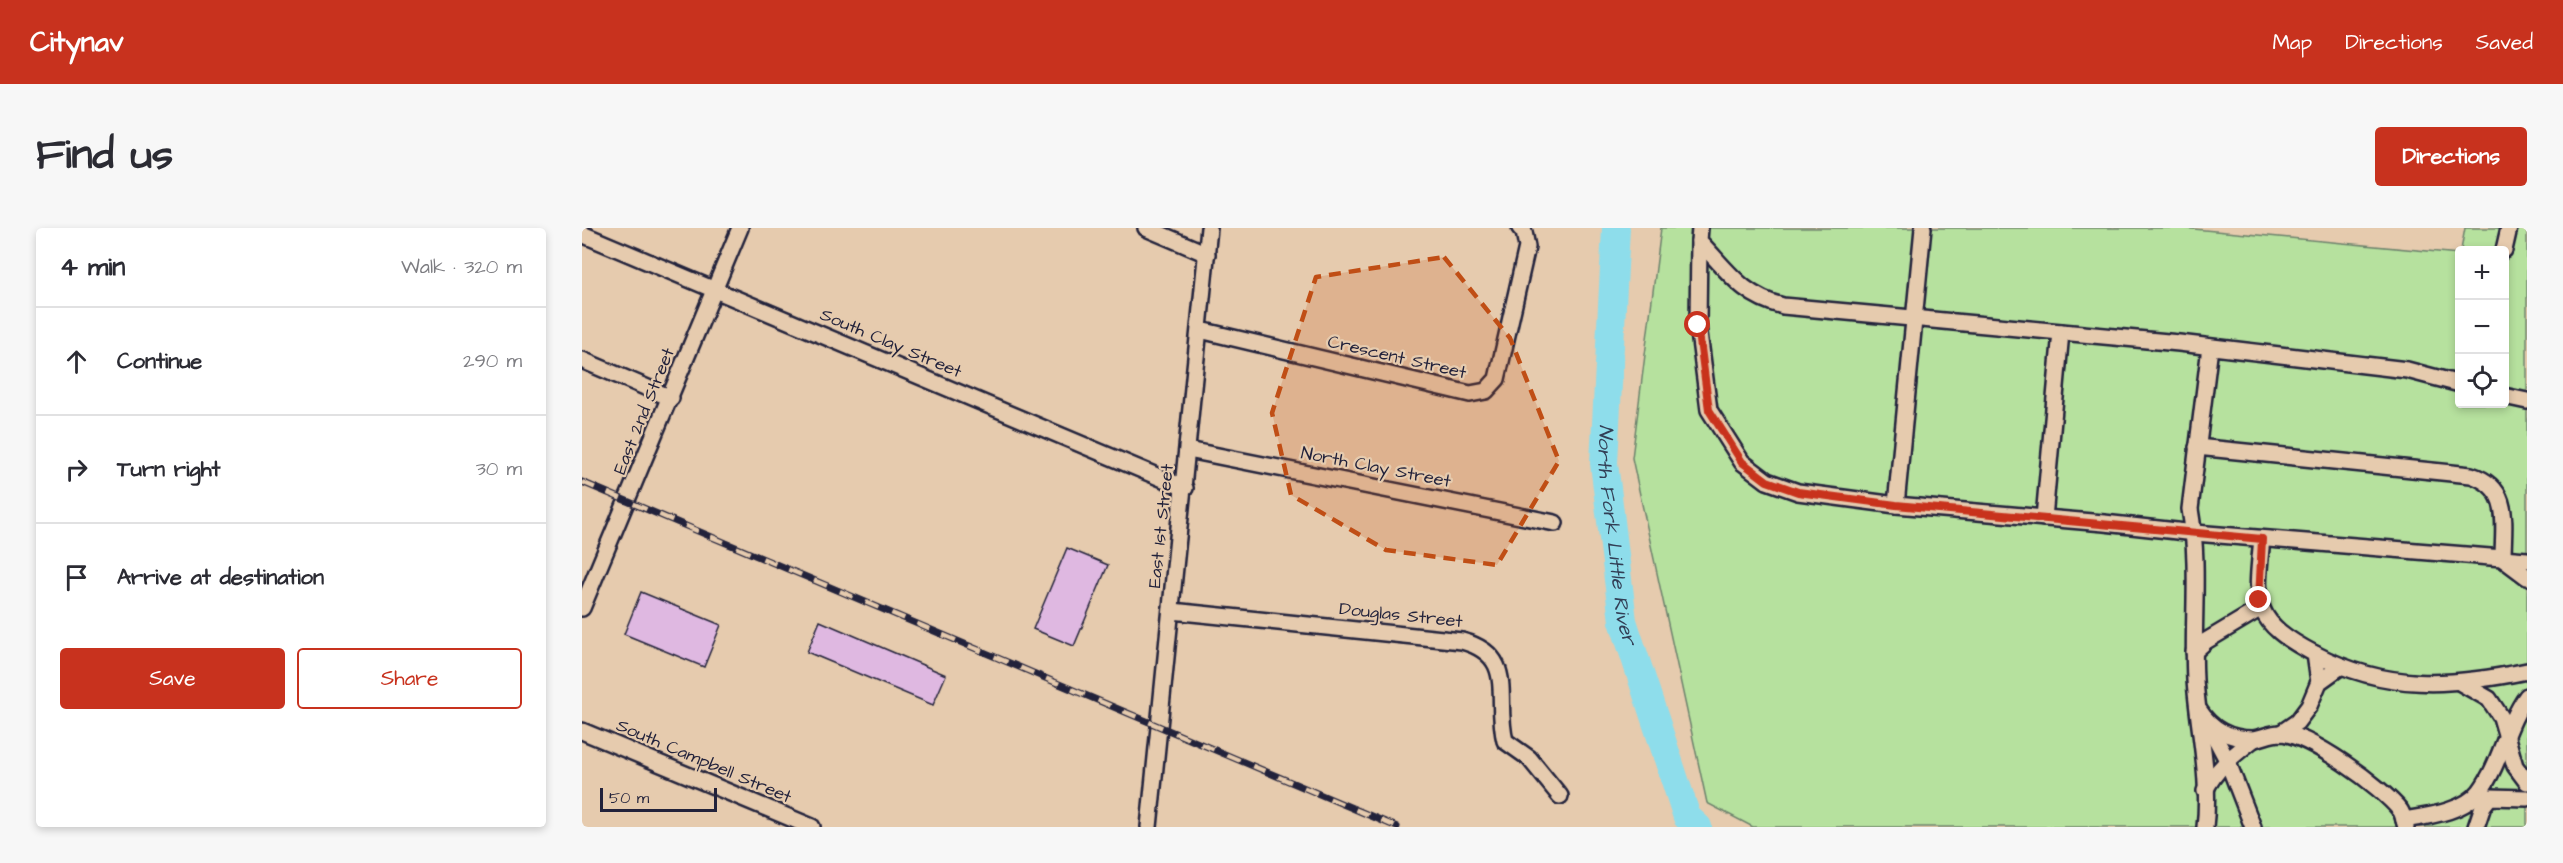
<!DOCTYPE html>
<html lang="en">
<head>
<meta charset="utf-8">
<style>
	body { margin:0; font-family:"Architects Daughter",sans-serif; background:#f7f7f7; color:#2b2b33 }
	.controls { position:absolute; right:18px; top:18px; display:grid; overflow:hidden; border-radius:6px; box-shadow:0 3px 9px #0003 }
	.controls button { width:54px; height:54px; display:grid; place-items:center; padding:0; border:0; border-bottom:2px solid #e1e1e2; background:#fff; color:#2b2b33; font:30px sans-serif }
	.scale { position:absolute; left:18px; bottom:15px; width:117px; box-sizing:border-box; padding-left:6px; border:3px solid #22223b; border-top:0; font-size:16px; line-height:21px; white-space:nowrap; color:#22223b; -webkit-text-stroke:4px #e6cbae; paint-order:stroke }
	.stop { position:absolute; width:18px; height:18px; margin:-14px; border:4px solid #c8321e; border-radius:50%; background:#fff }
	.stop.end { background:#c8321e; border-color:#fff; box-shadow:0 2px 6px #0008 }
	.list { margin:0; padding:0; list-style:none }
	h2 { display:flex; justify-content:space-between; align-items:center; height:78px; margin:0; padding:0 24px; font-size:26px }
	h2 small { font-size:20px; font-weight:400; color:#7c7c81 }
	.list li { display:grid; grid-template-columns:39px 1fr auto; gap:18px; align-items:center; box-sizing:border-box; height:108px; padding:0 24px; border-top:2px solid #e1e1e2 }
	.list b { display:block; font-size:22px; white-space:nowrap }
	.list em { font-size:20px; font-style:normal; color:#7c7c81 }
	.actions { display:flex; gap:12px; padding:18px 24px }
	.actions a { flex:1; padding:14px 0; border:2px solid #c8321e; border-radius:6px; text-align:center; font-size:21px; color:#c8321e }
	.actions .main { background:#c8321e; color:#fff }
	.icon { flex:none; width:33px; height:33px; fill:none; stroke:currentColor; stroke-width:2; stroke-linecap:round; stroke-linejoin:round }
	.map { position:relative; flex:none; width:1945px; height:599px; overflow:hidden; border-radius:6px }
	header { display:flex; align-items:center; gap:36px; box-sizing:border-box; height:84px; padding:0 30px; background:#c8321e; color:#fff }
	header strong { font-size:28px }
	nav { display:flex; gap:33px; margin-inline-start:auto; font-size:21px }
	.intro { display:flex; align-items:center; justify-content:space-between; box-sizing:border-box; height:144px; padding:0 36px }
	h1 { margin:0; font-size:42px }
	.button { padding:15px 27px; border-radius:6px; background:#c8321e; color:#fff; font-size:21px; font-weight:700 }
	main { display:flex; gap:36px; padding:0 36px }
	aside { flex:1; background:#fff; border-radius:6px; box-shadow:0 3px 9px #0003 }
	.map>svg:first-child { display:block }
</style>
</head>
<body>
<header>
<strong>Citynav</strong>
<nav><a>Map</a><a>Directions</a><a>Saved</a></nav>
</header>
<div class="intro"><h1>Find us</h1><a class="button">Directions</a></div>
<main>
<aside>
<h2>4 min<small>Walk · 320 m</small></h2>
<ul class="list">
<li><svg class="icon" aria-label="ahead" viewBox="0 0 24 24"><path d="M12 20V5M6 11l6-6 6 6"/></svg><div><b>Continue</b></div><em>290 m</em></li>
<li><svg class="icon" aria-label="right" viewBox="0 0 24 24"><path d="M7 20v-9h11M14 6l5 5-5 5"/></svg><div><b>Turn right</b></div><em>30 m</em></li>
<li><svg class="icon" aria-label="arrive" viewBox="0 0 24 24"><path d="M6 21V4h12l-3 4 3 4H6"/></svg><div><b>Arrive at destination</b></div></li>
</ul>
<div class="actions"><a class="main">Save</a><a>Share</a></div>
</aside>
<div class="map">
<svg width="1945" height="599" viewBox="0 0 1945 599">
	<rect width="100%" height="100%" fill="#e6cbae"/>
	<filter id="ink" filterUnits="userSpaceOnUse"><feTurbulence type="fractalNoise" baseFrequency=".0167" numOctaves="2"/><feDisplacementMap in="SourceGraphic" scale="12" xChannelSelector="R" yChannelSelector="G"/><feConvolveMatrix kernelMatrix="1 2 1 2 8 2 1 2 1" color-interpolation-filters="sRGB"/></filter>
	<g filter="url(#ink)">
		<polygon fill="#b6e19e" stroke="#6c826c" stroke-width="1.5" points="1079,0 1601,0 1877,26 1878,176 1922,176 1922,22 1879,22 1883,0 1945,0 1945,599 1171,599 1125,575 1050,230"/>
		<g fill="none" stroke-linecap="round" stroke-linejoin="round">
			<path stroke="#8eddeb" stroke-width="28" id="s1" d="M 1034,0 L 1022,235 L 1041,393 L 1105,589 L 1116,599"/>
		</g>
		<g fill="#dfb8e1" stroke="#22223b" stroke-width="1.5">
			<polygon points="485,320 526,337 492,418 451,401"/>
			<polygon points="59,364 139,397 122,439 42,406"/>
			<polygon points="238,393 364,447 351,477 225,424"/>
		</g>
		<g fill="none" stroke-linecap="round" stroke-linejoin="round">
			<g stroke="#22223b" stroke-width="20">
				<g id="minor">
					<polyline points="564,0 625,26"/>
					<path d="M 1118,0 L 1117,13 C 1146,43 1160,68 1201,78 L 1597,115 L 1825,142 L 1878,156"/>
					<polyline points="0,6 603,260"/>
					<polyline points="1117,13 1116,97 1127,182 1160,234 1185,253 1216,264 1314,277 1522,295 1613,305 1945,332"/>
					<polyline points="1922,22 1927,0"/>
					<polyline points="618,102 888,166 904,163 915,151 945,19 942,4 938,0"/>
					<polyline points="0,132 89,170"/>
					<polyline points="1922,168 1945,173"/>
					<path d="M 1615,219 L 1889,247 C 1930,260 1921,295 1921,331 L 1945,349"/>
					<polyline points="606,222 973,295"/>
					<polyline points="1314,277 1341,0"/>
					<polyline points="1462,290 1479,104"/>
					<path d="M 1680,311 C 1673,377 1670,393 1733,426 L 1737,454"/>
					<polyline points="0,380 158,0"/>
					<path d="M 590,383 L 880,413 C 936,428 912,470 923,513 L 947,530 L 978,568"/>
					<polyline points="1612,424 1624,413 1679,380"/>
					<path d="M 1733,426 C 1804,463 1869,459 1945,443"/>
					<polyline points="1879,455 1907,471 1919,489 1933,538 1945,554"/>
					<path d="M 1617,482 C 1629,501 1648,511 1671,511 C 1680,510 1689,505 1698,505 C 1727,506 1800,559 1818,582 C 1821,586 1822,593 1824,599"/>
					<polyline points="1626,496 1645,532 1671,599"/>
					<polyline points="0,503 230,599"/>
					<polyline points="1699,505 1715,494 1727,478 1737,454 1758,439"/>
					<path d="M 1623,563 C 1634,540 1653,526 1672,511"/>
					<path d="M 1822,592 C 1846,588 1882,584 1898,563 C 1919,535 1924,497 1945,468"/>
					<polyline points="567,599 627,0"/>
					<path d="M 1623,599 C 1629,551 1616,499 1613,452 C 1610,394 1618,338 1608,281 L 1628,119"/>
					<polyline points="1894,599 1901,578 1908,569 1945,570"/>
				</g>
			</g>
			<use href="#minor" stroke="#e6cbae" stroke-width="15"/>
			<g stroke="#22223b" stroke-width="7">
				<polyline id="rail" points="0,254 815,599"/>
			</g>
			<use href="#rail" stroke="#e6cbae" stroke-width="4.5" stroke-dasharray="14" stroke-linecap="butt"/>
		</g>
	</g>
	<g fill="none" stroke-linecap="round" stroke-linejoin="round" filter="url(#ink)">
		<polyline stroke="#c8321e" stroke-width="8" points="1116,97 1127,182 1160,234 1185,253 1216,264 1314,277 1680,311 1677,372"/>
	</g>
	<path fill="#c04e15" fill-opacity="0.2" stroke="#c04e15" stroke-width="4.5" stroke-dasharray="12 8" stroke-linejoin="round" d="M 862,29 L 928,110 L 977,233 L 915,337 L 804,322 L 709,267 L 690,185 L 734,49 Z"/>
	<g text-anchor="middle" dominant-baseline="central" stroke-width="4.5" stroke-linejoin="round" paint-order="stroke">
		<g font-size="18" fill="#22223b" stroke="#e6cbae">
			<text transform="translate(309 115) rotate(23)">South Clay Street</text>
			<text transform="translate(815 129) rotate(13)">Crescent Street</text>
			<text transform="translate(62 183) rotate(-68)">East 2nd Street</text>
			<text transform="translate(794 239) rotate(11)">North Clay Street</text>
			<text transform="translate(579 298) rotate(-84)">East 1st Street</text>
			<text transform="translate(819 387) rotate(6)">Douglas Street</text>
			<text transform="translate(122 533) rotate(23)">South Campbell Street</text>
		</g>
		<g font-size="20" font-style="italic" fill="#323e55" stroke="#e6cbae">
			<text stroke="none"><textPath href="#s1" startOffset="308">North Fork Little River</textPath></text>
		</g>
	</g>
</svg>
<div class="controls">
<button>+</button>
<button>−</button>
<button><svg class="icon" aria-label="locate" viewBox="0 0 24 24"><circle cx="12" cy="12" r="6"/><path d="M12 2v4M12 18v4M2 12h4M18 12h4"/></svg></button>
</div>
<div class="scale">50 m</div>
<div class="stop" style="left:1116px;top:97px"></div>
<div class="stop end" style="left:1677px;top:372px"></div>
</div>
</main>
</body>
</html>
